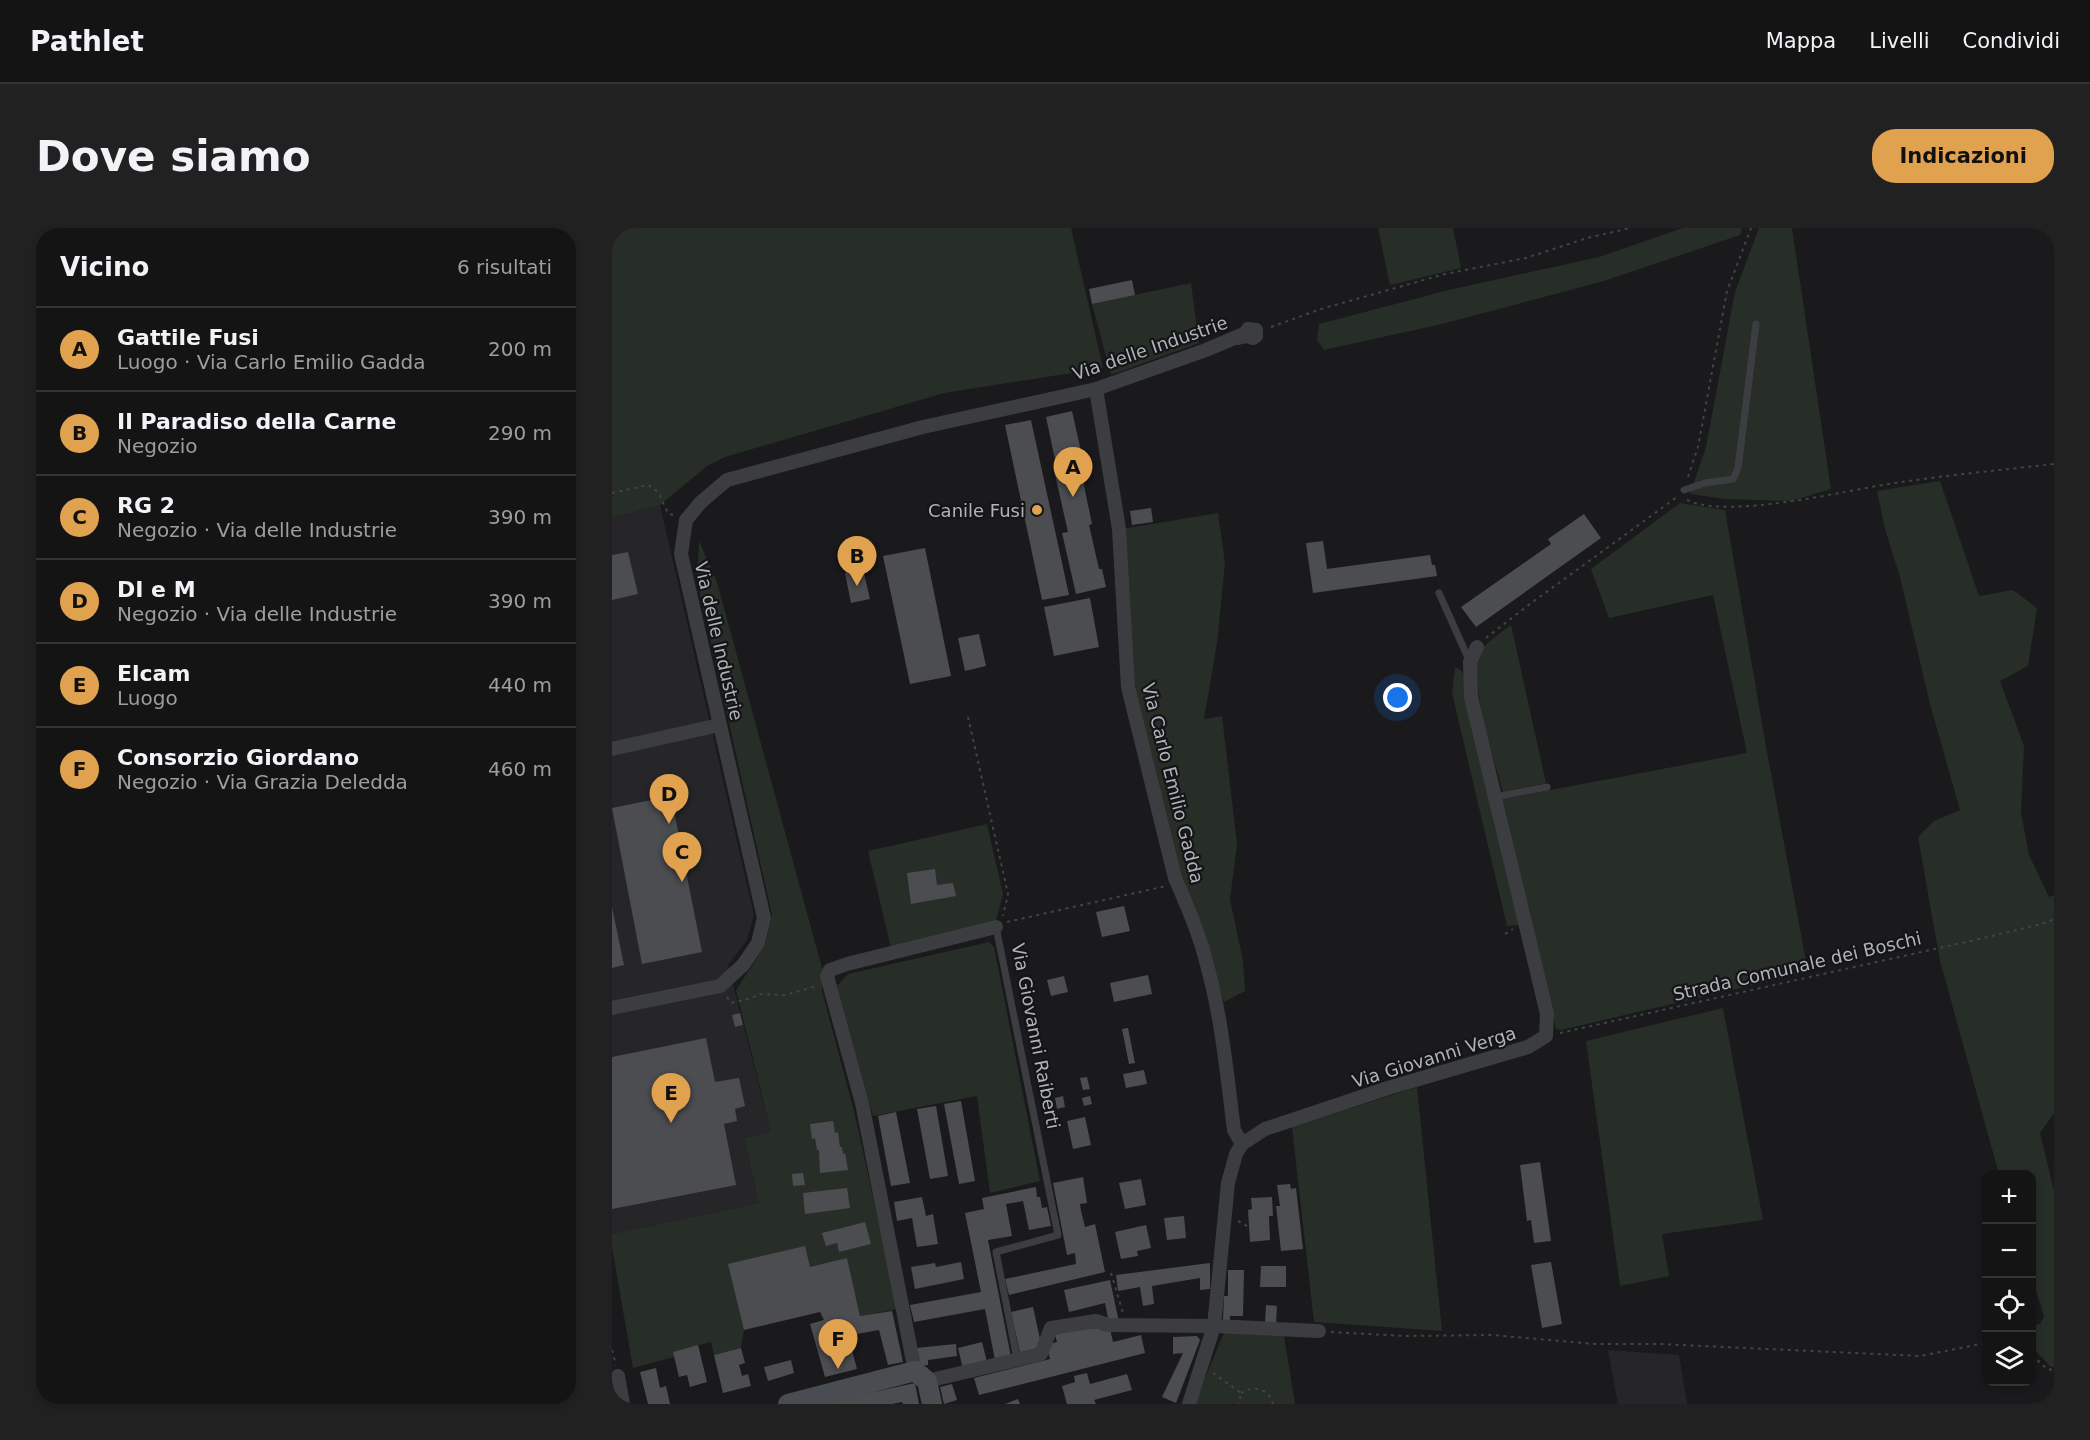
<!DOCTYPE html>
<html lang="it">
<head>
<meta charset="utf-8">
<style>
	body { margin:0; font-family:"DejaVu Sans",sans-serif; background:#212122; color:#f1f3f6 }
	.controls { position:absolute; right:18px; bottom:18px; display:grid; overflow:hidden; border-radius:12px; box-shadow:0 3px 9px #0003 }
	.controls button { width:54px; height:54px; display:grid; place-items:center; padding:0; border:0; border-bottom:2px solid #333334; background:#141415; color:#f1f3f6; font:30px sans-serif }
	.you { position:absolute; left:786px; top:470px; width:21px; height:21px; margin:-15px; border:4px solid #fff; border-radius:50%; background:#1a73e8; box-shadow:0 0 0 9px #1a73e833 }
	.badge { display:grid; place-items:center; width:39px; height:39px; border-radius:50%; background:#e0a24e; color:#111; font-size:20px; font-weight:700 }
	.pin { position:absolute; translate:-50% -50px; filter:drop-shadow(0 2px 3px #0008) }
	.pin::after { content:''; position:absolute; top:32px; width:21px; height:18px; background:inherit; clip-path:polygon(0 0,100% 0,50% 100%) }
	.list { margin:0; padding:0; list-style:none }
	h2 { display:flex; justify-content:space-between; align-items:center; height:78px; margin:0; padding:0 24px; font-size:26px }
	h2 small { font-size:20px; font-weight:400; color:#9d9ea0 }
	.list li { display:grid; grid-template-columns:39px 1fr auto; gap:18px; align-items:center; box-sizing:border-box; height:84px; padding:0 24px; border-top:2px solid #333334 }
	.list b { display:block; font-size:22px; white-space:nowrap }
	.list p { margin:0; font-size:20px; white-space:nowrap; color:#9d9ea0 }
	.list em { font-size:20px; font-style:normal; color:#9d9ea0 }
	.icon { flex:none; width:33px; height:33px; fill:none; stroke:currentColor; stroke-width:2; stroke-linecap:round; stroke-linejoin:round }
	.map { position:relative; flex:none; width:1442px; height:1176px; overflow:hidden; border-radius:24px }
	header { display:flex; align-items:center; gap:36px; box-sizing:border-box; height:84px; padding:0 30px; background:#141415; border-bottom:2px solid #333334 }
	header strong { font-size:28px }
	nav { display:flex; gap:33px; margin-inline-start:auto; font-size:21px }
	.intro { display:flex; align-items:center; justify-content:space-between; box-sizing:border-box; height:144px; padding:0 36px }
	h1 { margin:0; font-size:42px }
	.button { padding:15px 27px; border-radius:24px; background:#e0a24e; color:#111; font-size:21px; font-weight:700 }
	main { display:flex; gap:36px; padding:0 36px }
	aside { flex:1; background:#141415; border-radius:24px; box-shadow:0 3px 9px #0003 }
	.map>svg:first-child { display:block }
</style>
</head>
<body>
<header>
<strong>Pathlet</strong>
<nav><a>Mappa</a><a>Livelli</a><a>Condividi</a></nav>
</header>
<div class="intro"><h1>Dove siamo</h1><a class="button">Indicazioni</a></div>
<main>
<aside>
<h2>Vicino<small>6 risultati</small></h2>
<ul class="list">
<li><span class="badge">A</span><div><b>Gattile Fusi</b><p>Luogo · Via Carlo Emilio Gadda</p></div><em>200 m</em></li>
<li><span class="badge">B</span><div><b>Il Paradiso della Carne</b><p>Negozio</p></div><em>290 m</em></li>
<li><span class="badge">C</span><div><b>RG 2</b><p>Negozio · Via delle Industrie</p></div><em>390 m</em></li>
<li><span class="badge">D</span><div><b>DI e M</b><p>Negozio · Via delle Industrie</p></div><em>390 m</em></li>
<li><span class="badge">E</span><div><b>Elcam</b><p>Luogo</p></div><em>440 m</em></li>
<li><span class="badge">F</span><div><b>Consorzio Giordano</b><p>Negozio · Via Grazia Deledda</p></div><em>460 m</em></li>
</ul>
</aside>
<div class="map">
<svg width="1442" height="1176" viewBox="0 0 1442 1176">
	<rect width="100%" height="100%" fill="#1a1a1c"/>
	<g fill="#262629">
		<polygon points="48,277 142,687 135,712 116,737 159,904 132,910 147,975 0,1006 0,290"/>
		<polygon points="996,1122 1067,1127 1075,1176 1006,1176"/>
	</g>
	<g fill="#262e27">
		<polygon points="0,0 459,0 491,140 332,165 113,229 95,238 48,277 0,290"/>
		<polygon points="766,0 841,0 849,40 778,57"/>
		<polygon points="1071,0 1130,0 1128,7 992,53 830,96 712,122 705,112 707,96 837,62 987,29"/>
		<polygon points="1147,0 1180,0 1219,261 1179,273 1113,271 1078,266 1094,219 1123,64"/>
		<polygon points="579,55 587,115 499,147 480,76"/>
		<polygon points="1328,253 1367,368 1401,362 1425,380 1416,438 1388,453 1412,518 1409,584 1417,627 1437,669 1442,667 1442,885 1428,905 1442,963 1442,1139 1439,1139 1420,1119 1420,1098 1428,1096 1432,1088 1420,1049 1420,946 1387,946 1328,733 1306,609 1322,593 1348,582 1318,476 1288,349 1273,301 1265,263"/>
		<polygon points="1068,275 1113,282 1155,524 1196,744 949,802 944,801 891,571 1135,525 1101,367 997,390 979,341"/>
		<polygon points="606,285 613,335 605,415 592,491 610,488 625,616 618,671 631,733 633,763 612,774 569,650 520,454 510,301"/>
		<polygon points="87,313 105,354 210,740 210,762 205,763 210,763 242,883 286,1081 248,1088 235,1030 132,1102 129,1120 102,1127 99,1114 61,1124 62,1129 21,1140 0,1019 0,1006 147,975 132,910 159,904 124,762 153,718 160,687 85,352"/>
		<path d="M 899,397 L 934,555 L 891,564 C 883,535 855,449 868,424 C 874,414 889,405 899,397 Z"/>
		<polygon points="843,439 850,443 909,697 895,698 840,465"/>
		<polygon points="375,596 391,666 381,703 280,724 256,623"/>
		<polygon points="377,714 382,719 428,953 378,965 365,868 261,888 225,758 236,746"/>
		<polygon points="1111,780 1151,992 1050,1006 1057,1048 1008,1058 974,813"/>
		<polygon points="805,859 830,1103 702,1094 680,899"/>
		<polygon points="612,1105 672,1108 683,1176 582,1176"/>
	</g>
	<g fill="#4c4d51">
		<polygon points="520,52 523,67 480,76 477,61"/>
		<polygon points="460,183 471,232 467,234 480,296 477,297 487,341 490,341 494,359 464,366 450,305 456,304 442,242 445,241 434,189"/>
		<polygon points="419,192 457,367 430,372 393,197"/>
		<polygon points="539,280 541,294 520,297 518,283"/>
		<polygon points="972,286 989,310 864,399 849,379 939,316 936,311"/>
		<polygon points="711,313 715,341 818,327 820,337 823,337 825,348 701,365 694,315"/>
		<polygon points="313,320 339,448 298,456 271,328"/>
		<polygon points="16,324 26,366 0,372 0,327"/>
		<polygon points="251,341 258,371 239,375 233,345"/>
		<polygon points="478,370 487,419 442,428 432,379"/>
		<polygon points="367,406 374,438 353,443 346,410"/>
		<polygon points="59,568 90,724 30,736 0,580"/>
		<polygon points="323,641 325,657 341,655 344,668 299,676 295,645"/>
		<polygon points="512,678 518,703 490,709 484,684"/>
		<polygon points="0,679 12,737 0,740"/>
		<polygon points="536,747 540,766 502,774 498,755"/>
		<polygon points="452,748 456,764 439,768 435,752"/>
		<polygon points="128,785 131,797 123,799 120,787"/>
		<polygon points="516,800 523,835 517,836 510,801"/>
		<polygon points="94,810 103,854 127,850 133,878 123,881 125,893 112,896 124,957 0,981 0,829"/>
		<polygon points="532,842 535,856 514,860 511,846"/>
		<polygon points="475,849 478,861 471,862 468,850"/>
		<polygon points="451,868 453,879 445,881 443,870"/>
		<polygon points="478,868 480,876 472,878 470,870"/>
		<polygon points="349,873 363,953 347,956 332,876"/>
		<polygon points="324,878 336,948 318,951 305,881"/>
		<polygon points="284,884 298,955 279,958 266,888"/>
		<polygon points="473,889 479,917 461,921 455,893"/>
		<polygon points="221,893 223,905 226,904 228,919 230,919 231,926 233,925 236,942 208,945 207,922 205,922 203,910 200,911 198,896"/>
		<polygon points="928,934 939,1013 922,1015 919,992 915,993 908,937"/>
		<polygon points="191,945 193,957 181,958 180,946"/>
		<polygon points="471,949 475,975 468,976 469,983 473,999 483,996 493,1044 397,1067 393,1051 464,1036 463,1025 455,1027 441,955"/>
		<polygon points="529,951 534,977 513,981 507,955"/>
		<polygon points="678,956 679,961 684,960 691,1021 669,1023 664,978 668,978 665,957"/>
		<polygon points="424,959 425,969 428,969 430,980 435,979 439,998 417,1002 411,973 394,976 400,1008 376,1012 399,1129 383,1132 373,1081 302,1094 298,1077 369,1064 353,985 372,981 370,970"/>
		<polygon points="235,960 238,980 193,986 191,965"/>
		<polygon points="310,969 314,988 321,986 326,1016 305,1019 300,990 285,993 282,974"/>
		<polygon points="660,969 661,988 657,988 658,1012 638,1014 636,982 640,981 639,970"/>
		<polygon points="572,988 574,1010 555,1012 552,990"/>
		<polygon points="253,994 259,1016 227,1024 225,1015 214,1018 210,1005"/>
		<polygon points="534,997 539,1020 525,1023 526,1028 509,1031 503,1004"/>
		<polygon points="193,1018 198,1039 235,1030 248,1088 280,1083 291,1134 276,1137 267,1102 245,1106 233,1110 236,1124 240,1122 245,1141 213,1149 198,1096 212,1092 208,1084 132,1102 116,1036"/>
		<polygon points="349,1034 352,1051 303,1061 299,1039 323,1035 324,1039"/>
		<polygon points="939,1034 950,1096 930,1100 919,1037"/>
		<polygon points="598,1035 598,1061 588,1062 588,1050 540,1058 542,1076 531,1078 528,1059 506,1063 504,1047"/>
		<polygon points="649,1038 674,1038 674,1059 648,1059"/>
		<polygon points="616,1042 632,1042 631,1088 618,1088 618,1092 611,1092 612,1068 616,1068"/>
		<polygon points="498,1052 507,1094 497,1095 493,1075 457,1084 452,1062"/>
		<polygon points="654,1077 665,1078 664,1096 653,1095"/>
		<polygon points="421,1079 430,1120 408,1125 399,1084"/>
		<polygon points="480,1097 481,1101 489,1098 490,1103 498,1101 501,1114 529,1107 533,1125 367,1167 362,1150 438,1131 434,1117 445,1114 443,1107"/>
		<polygon points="585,1108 588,1112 564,1175 550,1169 571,1125 561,1126 561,1109"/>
		<polygon points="370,1114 375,1134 351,1141 346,1120"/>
		<polygon points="344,1116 345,1128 316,1132 316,1137 307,1138 304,1120"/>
		<polygon points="86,1117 95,1154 78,1159 75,1147 67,1149 61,1124"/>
		<polygon points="129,1120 133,1135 127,1137 130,1148 136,1146 139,1158 111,1165 102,1127"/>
		<polygon points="179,1132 182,1145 156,1153 152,1139"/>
		<polygon points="44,1140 48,1160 54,1158 58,1176 36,1176 28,1144"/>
		<polygon points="475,1145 478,1156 515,1146 520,1162 482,1172 484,1176 455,1176 450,1158 463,1154 462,1148"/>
		<polygon points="303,1155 307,1176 291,1176 290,1174 280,1176 207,1176"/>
		<polygon points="340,1156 345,1172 332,1176 328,1159"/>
		<polygon points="406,1171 408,1176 393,1176"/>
	</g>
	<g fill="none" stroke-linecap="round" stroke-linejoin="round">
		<g stroke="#414447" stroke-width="2" stroke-dasharray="3 4.5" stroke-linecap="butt">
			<polyline points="659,99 709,81 833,46 914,30 975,10 1018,0"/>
			<polyline points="1076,249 1086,219 1115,63 1139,0"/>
			<polyline points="0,265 36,257 46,264 56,285 61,287"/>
			<path d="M 1075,272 C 1116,292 1235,262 1283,255 C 1336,247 1389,242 1442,236"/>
			<polyline points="874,410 918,376 1065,269"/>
			<polyline points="356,489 396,666 391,688"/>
			<polyline points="395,694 554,658"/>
			<polyline points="893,706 901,701"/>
			<polyline points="115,769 119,775 140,770 147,766 173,767 205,758"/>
			<polyline points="948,805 1363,712 1430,696 1442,691"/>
			<polyline points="626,993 637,999"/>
			<polyline points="499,1045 511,1085"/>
			<polyline points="719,1104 792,1108 880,1107 983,1116 1047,1116 1308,1128 1374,1115"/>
			<polyline points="0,1122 4,1137"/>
			<polyline points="1420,1127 1435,1141 1442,1142"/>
			<polyline points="601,1145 629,1165 627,1176"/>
			<path d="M 629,1165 C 642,1157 657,1160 661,1176"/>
		</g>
		<g stroke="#3b3d40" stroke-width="7">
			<polyline points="1072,262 1093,255 1121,251 1126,240 1144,96"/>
			<polyline points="827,365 857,432"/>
			<polyline points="883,569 935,559"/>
			<polyline points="384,699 446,1007 384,1024 405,1131"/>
		</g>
		<g stroke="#3b3d40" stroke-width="14">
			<polyline points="626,110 635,108 641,110 644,108 644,102 636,101 634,105 635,108"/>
			<path d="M 484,161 L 507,301 L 516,459 L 563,650 C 575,678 588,707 595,737 C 610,791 615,847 622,902 L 630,916"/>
			<polyline points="0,521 107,497"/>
			<polyline points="0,780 108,758 131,737 146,715 152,690 69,326 74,292 89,274 115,252 311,199 484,161 594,122 634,105"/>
			<polyline points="303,1143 250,875 215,748 218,742 235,736 384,699"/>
			<polyline points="6,1148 11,1176"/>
			<polyline points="315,1153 429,1126 439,1100 484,1093 496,1097 602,1098 707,1103"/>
			<polyline points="577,1176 602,1098 616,955 624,926 630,916 653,901 776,860 916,819 934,808 935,786 859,469 858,434 865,419"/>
		</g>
		<polyline stroke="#494c50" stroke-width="20" points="176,1176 303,1143 315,1153 320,1176"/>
	</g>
	<circle fill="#e0a24e" stroke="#151517" stroke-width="2" cx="425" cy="282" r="6"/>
	<g text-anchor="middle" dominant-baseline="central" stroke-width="4.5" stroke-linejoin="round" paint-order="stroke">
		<g font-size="18" fill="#aeb3ba" stroke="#151517">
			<text transform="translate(538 120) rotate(-19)">Via delle Industrie</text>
			<text transform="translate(107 413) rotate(77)">Via delle Industrie</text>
			<text transform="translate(561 555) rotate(76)">Via Carlo Emilio Gadda</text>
			<text transform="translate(1185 738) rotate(-13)">Strada Comunale dei Boschi</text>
			<text transform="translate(424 808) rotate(79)">Via Giovanni Raiberti</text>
			<text transform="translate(822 829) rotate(-17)">Via Giovanni Verga</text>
		</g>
		<g font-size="18" fill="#aeb3ba" stroke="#151517" text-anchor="end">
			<text x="413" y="282">Canile Fusi</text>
		</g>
	</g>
</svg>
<div class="controls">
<button>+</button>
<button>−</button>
<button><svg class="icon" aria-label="locate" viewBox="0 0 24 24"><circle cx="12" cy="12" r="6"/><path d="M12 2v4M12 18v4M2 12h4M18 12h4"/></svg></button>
<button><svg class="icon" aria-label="layers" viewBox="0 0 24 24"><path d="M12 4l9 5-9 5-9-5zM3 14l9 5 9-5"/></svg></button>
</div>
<div class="you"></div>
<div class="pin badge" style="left:461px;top:269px">A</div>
<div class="pin badge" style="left:245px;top:358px">B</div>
<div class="pin badge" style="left:70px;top:654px">C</div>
<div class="pin badge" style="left:57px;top:596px">D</div>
<div class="pin badge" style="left:59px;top:895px">E</div>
<div class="pin badge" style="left:226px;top:1141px">F</div>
</div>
</main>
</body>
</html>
